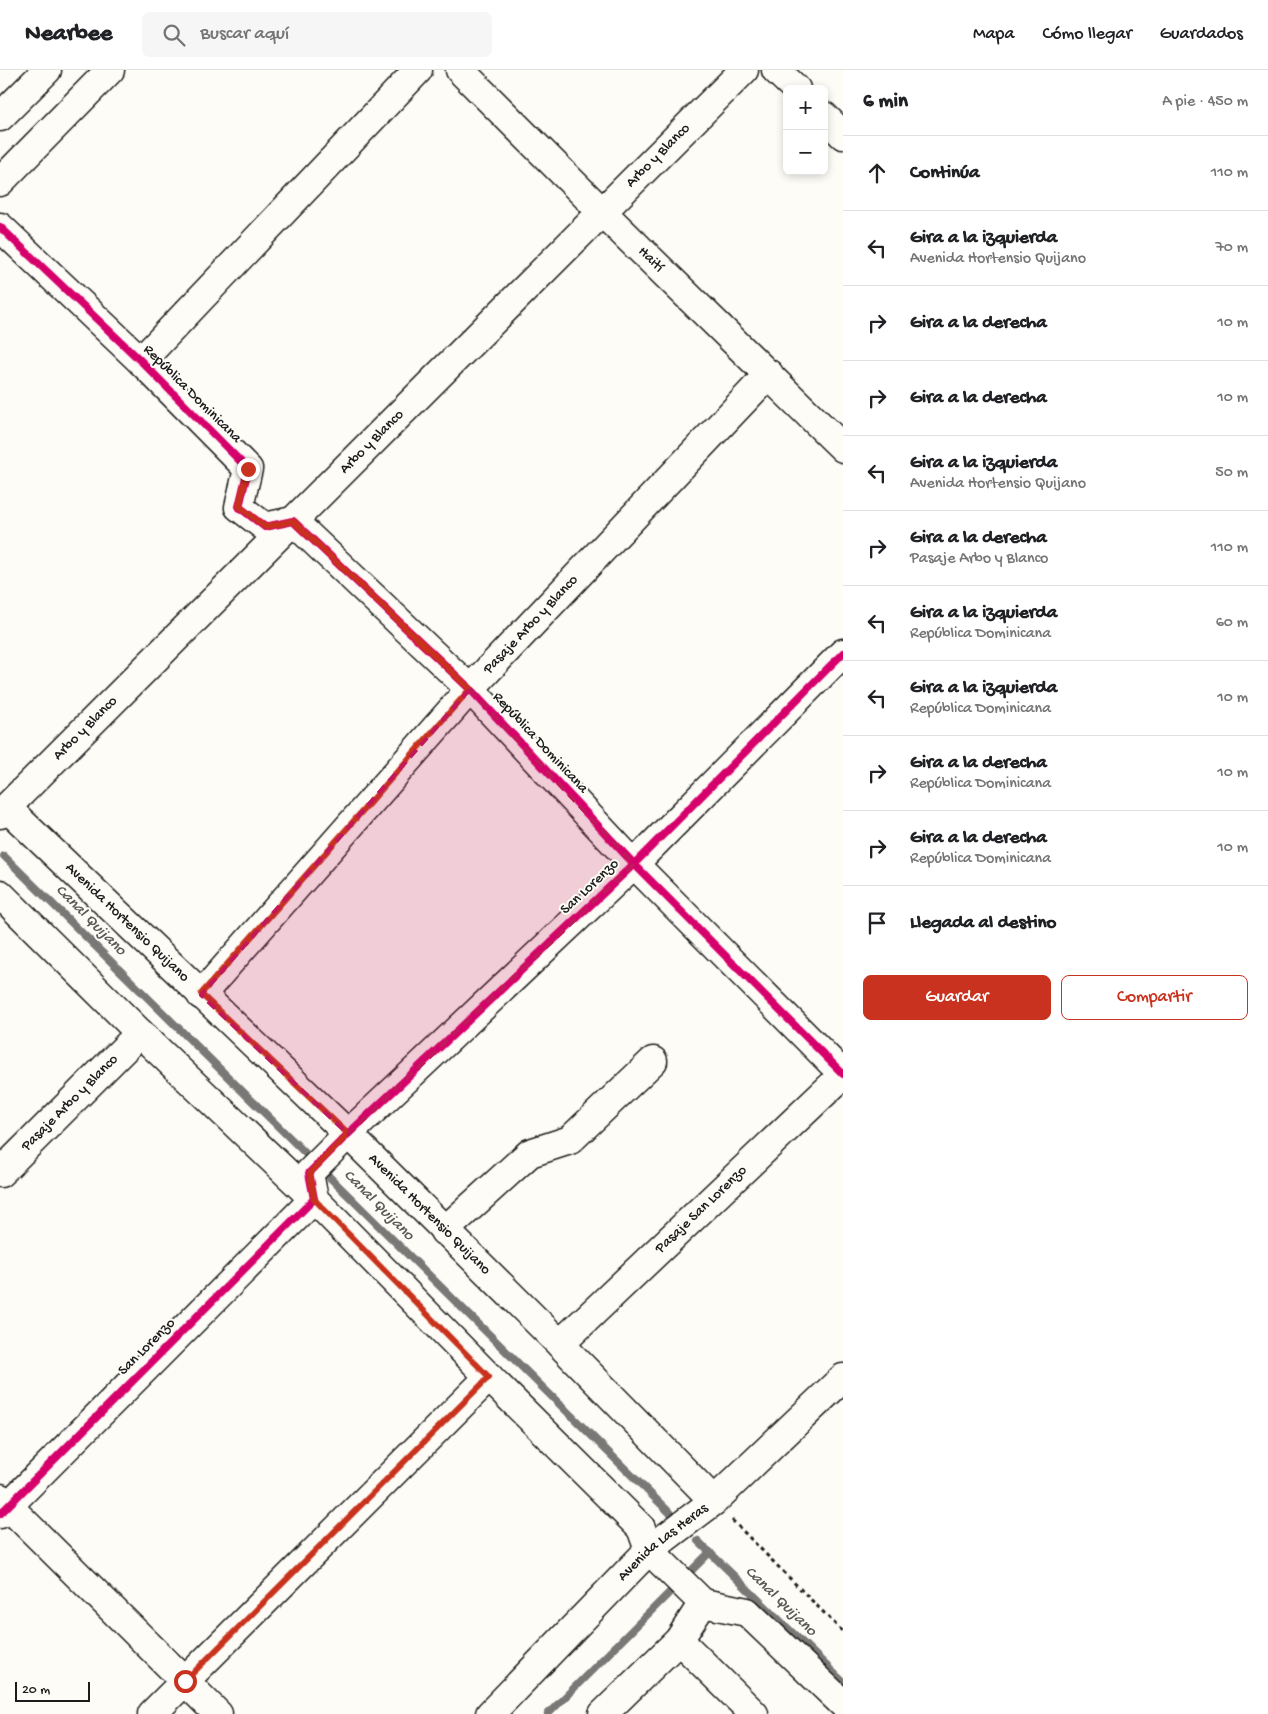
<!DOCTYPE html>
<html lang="es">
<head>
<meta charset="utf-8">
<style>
	body { margin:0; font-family:"Gochi Hand",sans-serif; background:#f6f6f6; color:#202124 }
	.controls { position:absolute; right:15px; top:15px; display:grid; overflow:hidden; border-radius:8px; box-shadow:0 2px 8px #0003 }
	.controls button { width:45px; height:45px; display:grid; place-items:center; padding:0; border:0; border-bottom:1px solid #e0e0e0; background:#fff; color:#202124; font:25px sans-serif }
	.scale { position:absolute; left:15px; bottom:12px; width:75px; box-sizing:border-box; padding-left:5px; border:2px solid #1c1c1c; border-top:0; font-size:14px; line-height:18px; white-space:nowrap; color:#1c1c1c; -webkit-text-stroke:4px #fdfcf7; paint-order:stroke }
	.stop { position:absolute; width:15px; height:15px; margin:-11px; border:4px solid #c8321e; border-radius:50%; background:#fff }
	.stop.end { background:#c8321e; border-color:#fff; box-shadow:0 1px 5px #0008 }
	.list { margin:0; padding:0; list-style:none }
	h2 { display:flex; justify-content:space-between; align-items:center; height:65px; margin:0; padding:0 20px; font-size:21px }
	h2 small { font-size:16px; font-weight:400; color:#757577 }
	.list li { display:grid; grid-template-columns:32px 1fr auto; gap:15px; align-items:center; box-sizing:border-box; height:75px; padding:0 20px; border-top:1px solid #e0e0e0 }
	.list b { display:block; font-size:19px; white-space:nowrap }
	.list p { margin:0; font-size:16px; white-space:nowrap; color:#757577 }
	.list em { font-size:16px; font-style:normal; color:#757577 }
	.actions { display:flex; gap:10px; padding:15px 20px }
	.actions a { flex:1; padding:11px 0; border:1px solid #c8321e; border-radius:8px; text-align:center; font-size:18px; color:#c8321e }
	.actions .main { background:#c8321e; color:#fff }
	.icon { flex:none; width:28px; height:28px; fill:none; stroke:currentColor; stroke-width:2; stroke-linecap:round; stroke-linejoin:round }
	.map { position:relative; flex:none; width:843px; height:1644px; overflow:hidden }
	header { display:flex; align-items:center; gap:30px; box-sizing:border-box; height:70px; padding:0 25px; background:#fff; border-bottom:1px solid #e0e0e0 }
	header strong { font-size:24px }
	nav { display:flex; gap:28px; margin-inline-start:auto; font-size:18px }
	.search { width:350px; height:45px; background:#f6f6f6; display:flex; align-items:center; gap:12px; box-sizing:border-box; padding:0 18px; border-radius:8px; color:#757577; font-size:19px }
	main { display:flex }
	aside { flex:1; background:#fff }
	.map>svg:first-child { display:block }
</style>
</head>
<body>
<header>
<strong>Nearbee</strong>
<div class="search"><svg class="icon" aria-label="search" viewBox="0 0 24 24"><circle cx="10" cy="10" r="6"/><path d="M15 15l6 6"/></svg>Buscar aquí</div>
<nav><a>Mapa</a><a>Cómo llegar</a><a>Guardados</a></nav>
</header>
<main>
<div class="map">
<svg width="843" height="1644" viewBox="0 0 843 1644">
	<rect width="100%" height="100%" fill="#fdfcf7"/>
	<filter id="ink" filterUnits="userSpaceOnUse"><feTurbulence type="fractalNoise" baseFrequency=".02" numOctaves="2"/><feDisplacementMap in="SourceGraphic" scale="10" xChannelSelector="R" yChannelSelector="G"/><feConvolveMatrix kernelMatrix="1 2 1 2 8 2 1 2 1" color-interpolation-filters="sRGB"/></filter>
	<g filter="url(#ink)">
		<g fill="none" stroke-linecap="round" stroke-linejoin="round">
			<g stroke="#797876" stroke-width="8">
				<polyline points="4,786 669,1442"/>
				<polyline points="698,1471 843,1612"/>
				<polyline points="548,1644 710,1482"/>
			</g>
			<g stroke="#1c1c1c" stroke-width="31">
				<g id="minor">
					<path id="s1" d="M 460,0 L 602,142 L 843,378"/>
					<polyline points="776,0 796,19"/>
					<polyline points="824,46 843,65"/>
					<polyline points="0,157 141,291 248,399 239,437 265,457 293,451 470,619 634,794 843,1004"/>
					<polyline points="141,291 418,0"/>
					<path id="s2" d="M 7,738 L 348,1064 L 560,1274 L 714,1431"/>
					<path id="s3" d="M 0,744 L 744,0"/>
					<polyline points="0,824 140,963 314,1129 489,1307 641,1458 649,1480"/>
					<path id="s4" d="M 201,925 L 470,619 L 769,304"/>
					<path id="s5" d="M 0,1103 L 140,963"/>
					<polyline points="444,1161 530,1083 570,1070 653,991"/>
					<path id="s6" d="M 560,1274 L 843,1005"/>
					<polyline points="0,1428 218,1644"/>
					<polyline points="0,1444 314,1129 309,1103 348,1064 634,794 843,583"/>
					<polyline points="703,1533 747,1542 843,1634"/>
					<polyline points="679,1570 754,1644"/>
					<polyline points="152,1644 489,1307"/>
				</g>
			</g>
			<g stroke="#1c1c1c" stroke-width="31">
				<g id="major">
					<polyline points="0,47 47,0"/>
					<polyline points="0,112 110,0"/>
					<path id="s7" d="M 490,1644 L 649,1480 L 714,1431 L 843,1308"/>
					<polyline points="603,1644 679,1570 703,1533 649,1480"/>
				</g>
			</g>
			<polyline stroke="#1c1c1c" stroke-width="3" stroke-dasharray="4 4" stroke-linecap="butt" points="732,1450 843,1562"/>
			<use href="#minor" stroke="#fdfcf7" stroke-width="28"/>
			<use href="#major" stroke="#fdfcf7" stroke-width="28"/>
			<g stroke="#fdfcf7" stroke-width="11">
				<g id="cycleway">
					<polyline points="0,157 141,291 248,399 239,437 265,457 293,451 470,619 634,794 843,1004"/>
					<polyline points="0,1444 314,1129 309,1103 348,1064 634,794 843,583"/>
				</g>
			</g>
			<use href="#cycleway" stroke="#d6006c" stroke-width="8"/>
		</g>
	</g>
	<g fill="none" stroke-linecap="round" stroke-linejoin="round" filter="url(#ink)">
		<polyline stroke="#c8321e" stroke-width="6" points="185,1611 489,1307 314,1129 310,1103 348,1064 201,924 470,619 293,451 265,457 239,436 248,399"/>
	</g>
	<path fill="#c2185b" fill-opacity="0.2" stroke="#c2185b" stroke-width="4" stroke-dasharray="10 6" stroke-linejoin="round" d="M 470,619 L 634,794 L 348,1064 L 201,925 Z"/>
	<g text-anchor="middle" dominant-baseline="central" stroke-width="4" stroke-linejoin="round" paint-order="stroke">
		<g font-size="15" fill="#1c1c1c" stroke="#fdfcf7">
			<text stroke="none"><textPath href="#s3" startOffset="931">Arbo y Blanco</textPath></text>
			<text stroke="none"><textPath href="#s1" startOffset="269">Haití</textPath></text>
			<text transform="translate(192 324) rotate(45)">República Dominicana</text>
			<text stroke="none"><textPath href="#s3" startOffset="526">Arbo y Blanco</textPath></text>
			<text stroke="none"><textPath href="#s4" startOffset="496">Pasaje Arbo y Blanco</textPath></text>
			<text stroke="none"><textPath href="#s3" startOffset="121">Arbo y Blanco</textPath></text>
			<text transform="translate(540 673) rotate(47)">República Dominicana</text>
			<text transform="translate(590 817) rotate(-43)">San Lorenzo</text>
			<text stroke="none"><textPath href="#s2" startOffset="166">Avenida Hortensio Quijano</textPath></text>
			<text stroke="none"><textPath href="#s5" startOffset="99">Pasaje Arbo y Blanco</textPath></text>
			<text stroke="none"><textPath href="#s6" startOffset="195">Pasaje San Lorenzo</textPath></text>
			<text stroke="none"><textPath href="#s2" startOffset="586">Avenida Hortensio Quijano</textPath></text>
			<text transform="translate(147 1277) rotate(-45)">San Lorenzo</text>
			<text stroke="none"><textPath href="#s7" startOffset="244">Avenida Las Heras</textPath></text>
		</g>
		<g font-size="16" font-style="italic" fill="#5a5a58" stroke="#fdfcf7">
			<text transform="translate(90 851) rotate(45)">Canal Quijano</text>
			<text transform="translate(378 1136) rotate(45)">Canal Quijano</text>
			<text transform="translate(780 1532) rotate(44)">Canal Quijano</text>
		</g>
	</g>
</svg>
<div class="controls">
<button>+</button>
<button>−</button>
</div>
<div class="scale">20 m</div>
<div class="stop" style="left:185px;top:1611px"></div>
<div class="stop end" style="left:248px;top:399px"></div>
</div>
<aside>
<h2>6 min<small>A pie · 450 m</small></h2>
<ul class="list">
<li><svg class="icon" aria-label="ahead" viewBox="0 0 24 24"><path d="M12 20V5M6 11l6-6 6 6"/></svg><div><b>Continúa</b></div><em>110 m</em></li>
<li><svg class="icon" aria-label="left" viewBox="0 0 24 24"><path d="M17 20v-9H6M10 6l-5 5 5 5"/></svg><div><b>Gira a la izquierda</b><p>Avenida Hortensio Quijano</p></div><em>70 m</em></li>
<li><svg class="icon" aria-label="right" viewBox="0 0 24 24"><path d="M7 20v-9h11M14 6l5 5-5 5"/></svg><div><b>Gira a la derecha</b></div><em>10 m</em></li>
<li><svg class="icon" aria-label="right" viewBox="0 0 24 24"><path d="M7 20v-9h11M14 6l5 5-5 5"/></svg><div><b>Gira a la derecha</b></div><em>10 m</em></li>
<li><svg class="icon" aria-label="left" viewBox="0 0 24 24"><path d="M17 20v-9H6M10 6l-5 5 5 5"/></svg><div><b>Gira a la izquierda</b><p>Avenida Hortensio Quijano</p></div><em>50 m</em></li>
<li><svg class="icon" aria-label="right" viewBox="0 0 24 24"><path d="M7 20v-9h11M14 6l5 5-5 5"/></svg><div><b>Gira a la derecha</b><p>Pasaje Arbo y Blanco</p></div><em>110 m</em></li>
<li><svg class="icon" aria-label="left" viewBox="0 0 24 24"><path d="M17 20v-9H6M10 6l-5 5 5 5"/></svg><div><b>Gira a la izquierda</b><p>República Dominicana</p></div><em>60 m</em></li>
<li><svg class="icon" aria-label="left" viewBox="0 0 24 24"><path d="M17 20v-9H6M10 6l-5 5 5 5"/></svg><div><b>Gira a la izquierda</b><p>República Dominicana</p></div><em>10 m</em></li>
<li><svg class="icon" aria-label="right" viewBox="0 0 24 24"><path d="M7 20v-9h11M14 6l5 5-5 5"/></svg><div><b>Gira a la derecha</b><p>República Dominicana</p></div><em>10 m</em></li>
<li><svg class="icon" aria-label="right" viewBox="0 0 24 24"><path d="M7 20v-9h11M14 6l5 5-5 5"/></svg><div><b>Gira a la derecha</b><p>República Dominicana</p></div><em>10 m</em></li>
<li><svg class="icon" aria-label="arrive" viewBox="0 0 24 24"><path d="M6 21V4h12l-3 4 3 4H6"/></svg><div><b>Llegada al destino</b></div></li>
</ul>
<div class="actions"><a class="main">Guardar</a><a>Compartir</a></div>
</aside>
</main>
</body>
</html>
